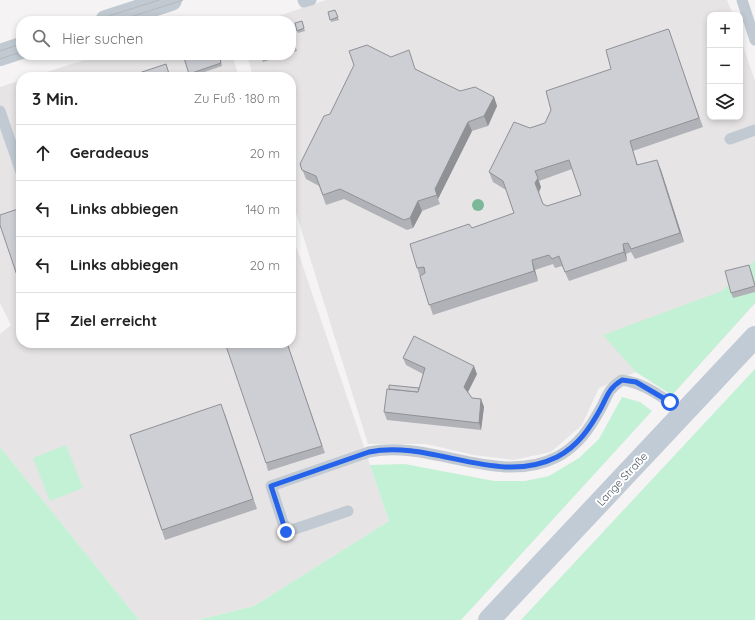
<!DOCTYPE html>
<html lang="de">
<head>
<meta charset="utf-8">
<style>
	body { margin:0; font-family:Quicksand,sans-serif; background:#f2f2f2; color:#222 }
	.controls { position:absolute; right:12px; top:12px; display:grid; overflow:hidden; border-radius:8px; box-shadow:0 2px 6px #0003 }
	.controls button { width:36px; height:36px; display:grid; place-items:center; padding:0; border:0; border-bottom:1px solid #e0e0e0; background:#fff; color:#222; font:20px sans-serif }
	.stop { position:absolute; width:12px; height:12px; margin:-9px; border:3px solid #2563eb; border-radius:50%; background:#fff }
	.stop.end { background:#2563eb; border-color:#fff; box-shadow:0 1px 4px #0008 }
	.list { margin:0; padding:0; list-style:none }
	h2 { display:flex; justify-content:space-between; align-items:center; height:52px; margin:0; padding:0 16px; font-size:17px }
	h2 small { font-size:13px; font-weight:400; color:#767676 }
	.list li { display:grid; grid-template-columns:26px 1fr auto; gap:12px; align-items:center; box-sizing:border-box; height:56px; padding:0 16px; border-top:1px solid #e0e0e0 }
	.list b { display:block; font-size:15px; white-space:nowrap }
	.list em { font-size:13px; font-style:normal; color:#767676 }
	.icon { flex:none; width:22px; height:22px; fill:none; stroke:currentColor; stroke-width:2; stroke-linecap:round; stroke-linejoin:round }
	.map { position:relative; flex:none; width:755px; height:620px; overflow:hidden }
	.search { position:absolute; background:#fff; box-shadow:0 2px 6px #0003; left:16px; top:16px; width:280px; height:44px; display:flex; align-items:center; gap:10px; box-sizing:border-box; padding:0 14px; border-radius:16px; color:#767676; font-size:15px }
	.panel { position:absolute; background:#fff; box-shadow:0 2px 6px #0003; left:16px; top:72px; width:280px; height:276px; border-radius:16px }
	.map>svg:first-child { display:block }
</style>
</head>
<body>
<div class="map">
<svg width="755" height="620" viewBox="0 0 755 620">
	<rect width="100%" height="100%" fill="#f5f3f3"/>
	<g fill="#e6e4e5">
		<polygon points="326,0 727,0 733,15 710,15 710,117 740,117 740,37 755,81 755,303 672,395 636,372 599,388 582,425 551,452 513,460 474,455 426,444 368,444 291,197 291,77 253,77 247,55 291,55 291,21 264,21"/>
		<polygon points="100,55 232,55 239,77 31,77"/>
		<polygon points="21,80 21,343 291,343 291,231 389,521 254,606 198,620 139,620 0,447 0,334 11,325 0,303 0,87"/>
	</g>
	<g fill="#c3f1d5">
		<polygon points="755,260 755,303 672,395 636,372 603,335 722,291"/>
		<polygon points="755,369 755,620 521,620"/>
		<polygon points="622,397 640,402 652,411 461,620 198,620 254,606 389,521 370,465 405,464 494,481 525,481 549,476 579,458 599,439"/>
		<polygon points="66,445 83,488 50,501 33,458"/>
		<polygon points="0,447 139,620 0,620"/>
	</g>
	<g fill="none" stroke-linecap="round" stroke-linejoin="round">
		<g stroke="#c1cad2" stroke-width="11">
			<polyline points="303,0 304,2 311,0"/>
			<polyline points="742,0 755,40"/>
			<polyline points="0,111 21,172"/>
			<polyline points="730,139 755,130"/>
			<path d="M 348,511 L 286,532 L 271,486 L 369,452 C 431,439 497,487 557,457 C 578,446 590,428 601,408 C 608,395 608,389 622,380 C 645,383 666,399 684,414"/>
		</g>
		<g stroke="#c1cad2" stroke-width="22">
			<polyline points="106,21 171,0"/>
			<polyline points="0,55 21,48"/>
		</g>
		<polyline stroke="#c1cbd6" stroke-width="22" points="489,620 755,337"/>
		<g stroke="#b5b8bd" stroke-width="1">
			<polyline points="93,21 159,0"/>
			<polyline points="118,21 183,0"/>
			<polyline points="0,51 21,44"/>
			<polyline points="0,59 21,52"/>
		</g>
	</g>
	<circle fill="#7bb799" cx="478" cy="205" r="6"/>
	<g fill="#b0b2b7" fill-rule="evenodd">
		<polygon points="335,10 339,20 331,22 328,12"/>
		<polygon points="302,21 305,31 298,33 295,23"/>
		<path d="M 668,29 L 703,127 L 633,151 L 638,165 L 661,170 L 684,242 L 635,259 L 631,252 L 626,254 L 627,261 L 569,281 L 562,266 L 555,268 L 553,264 L 535,270 L 538,281 L 433,315 L 417,268 L 472,228 L 514,213 L 506,190 L 493,182 L 489,172 L 530,128 L 545,123 L 611,69 ZM 572,169 L 581,195 L 547,206 L 543,204 L 539,192 L 541,187 L 539,181 Z"/>
		<polygon points="291,34 297,51 291,53"/>
		<polygon points="219,55 222,66 190,77 184,58"/>
		<polygon points="261,55 285,55 263,62"/>
		<polygon points="391,57 412,60 415,69 460,91 494,97 497,106 488,126 472,131 438,199 440,204 422,211 413,228 407,230 344,199 326,205 319,186 306,179 300,164 330,114"/>
		<polygon points="751,270 755,283 755,292 733,298 731,293"/>
		<polygon points="287,343 325,453 268,471 266,463"/>
		<polygon points="403,358 477,374 468,392 472,398 481,399 484,407 481,430 387,420 384,412 419,388 423,374 406,365"/>
		<polygon points="225,414 257,509 165,540 130,435"/>
	</g>
	<g fill="#909195">
		<polygon points="494,97 497,106 488,126 484,116"/>
		<polygon points="468,122 472,131 438,199 435,189"/>
		<polygon points="657,160 661,170 684,242 680,233"/>
		<polygon points="535,171 541,187 539,192 535,183"/>
		<polygon points="418,201 422,211 413,228 410,218"/>
		<polygon points="623,244 626,254 627,261 624,252"/>
		<polygon points="532,260 535,270 538,281 534,271"/>
		<polygon points="474,366 477,374 467,394 464,387"/>
		<polygon points="481,399 484,407 481,430 479,423"/>
	</g>
	<g fill="#cdcfd5" stroke="#909195" fill-rule="evenodd">
		<polygon points="335,10 338,17 330,20 328,12"/>
		<polygon points="302,21 304,28 297,31 295,23"/>
		<path d="M 668,29 L 669,30 L 699,118 L 630,141 L 637,165 L 657,160 L 680,233 L 631,249 L 628,243 L 623,244 L 624,252 L 565,272 L 559,256 L 552,259 L 549,255 L 532,260 L 534,271 L 429,305 L 420,276 L 425,273 L 424,267 L 417,268 L 410,244 L 469,224 L 472,228 L 514,213 L 503,181 L 489,172 L 514,122 L 530,128 L 545,123 L 551,110 L 546,91 L 611,69 L 606,50 ZM 569,160 L 581,195 L 547,206 L 543,204 L 535,183 L 538,178 L 535,171 Z"/>
		<polygon points="291,34 295,46 291,47"/>
		<polygon points="367,45 391,57 409,50 415,69 460,91 475,87 494,97 484,116 468,122 435,189 437,195 418,201 410,218 404,220 340,189 323,195 316,176 302,170 300,164 324,116 330,114 354,65 349,51"/>
		<polygon points="193,55 219,55 221,63 189,74 184,58"/>
		<polygon points="261,55 268,55 262,57"/>
		<polygon points="166,64 170,77 136,77 136,74"/>
		<polygon points="21,208 21,287 0,225 0,215"/>
		<polygon points="749,265 755,286 731,293 725,271"/>
		<polygon points="414,336 474,366 464,387 472,398 481,399 479,423 384,412 387,389 418,392 425,368 403,358"/>
		<polygon points="225,343 287,343 322,446 266,463"/>
		<polygon points="389,385 419,388 418,392 389,389"/>
		<polygon points="221,404 253,499 162,530 130,435"/>
	</g>
	<g fill="none" stroke-linecap="round" stroke-linejoin="round">
		<path stroke="#2563eb" stroke-width="5" d="M 286,532 L 271,486 L 369,452 C 431,439 497,487 557,457 C 578,446 590,428 601,408 C 608,395 608,389 622,380 L 636,382 L 670,402"/>
	</g>
	<g text-anchor="middle" dominant-baseline="central" stroke-width="4" stroke-linejoin="round" paint-order="stroke">
		<g font-size="11" fill="#4a5661" stroke="#fff">
			<text transform="translate(622 479) rotate(-47)">Lange Straße</text>
		</g>
	</g>
</svg>
<div class="controls">
<button>+</button>
<button>−</button>
<button><svg class="icon" aria-label="layers" viewBox="0 0 24 24"><path d="M12 4l9 5-9 5-9-5zM3 14l9 5 9-5"/></svg></button>
</div>
<div class="stop" style="left:670px;top:402px"></div>
<div class="stop end" style="left:286px;top:532px"></div>
<div class="search"><svg class="icon" aria-label="search" viewBox="0 0 24 24"><circle cx="10" cy="10" r="6"/><path d="M15 15l6 6"/></svg>Hier suchen</div>
<section class="panel">
<h2>3 Min.<small>Zu Fuß · 180 m</small></h2>
<ul class="list">
<li><svg class="icon" aria-label="ahead" viewBox="0 0 24 24"><path d="M12 20V5M6 11l6-6 6 6"/></svg><div><b>Geradeaus</b></div><em>20 m</em></li>
<li><svg class="icon" aria-label="left" viewBox="0 0 24 24"><path d="M17 20v-9H6M10 6l-5 5 5 5"/></svg><div><b>Links abbiegen</b></div><em>140 m</em></li>
<li><svg class="icon" aria-label="left" viewBox="0 0 24 24"><path d="M17 20v-9H6M10 6l-5 5 5 5"/></svg><div><b>Links abbiegen</b></div><em>20 m</em></li>
<li><svg class="icon" aria-label="arrive" viewBox="0 0 24 24"><path d="M6 21V4h12l-3 4 3 4H6"/></svg><div><b>Ziel erreicht</b></div></li>
</ul>
</section>
</div>
</body>
</html>
